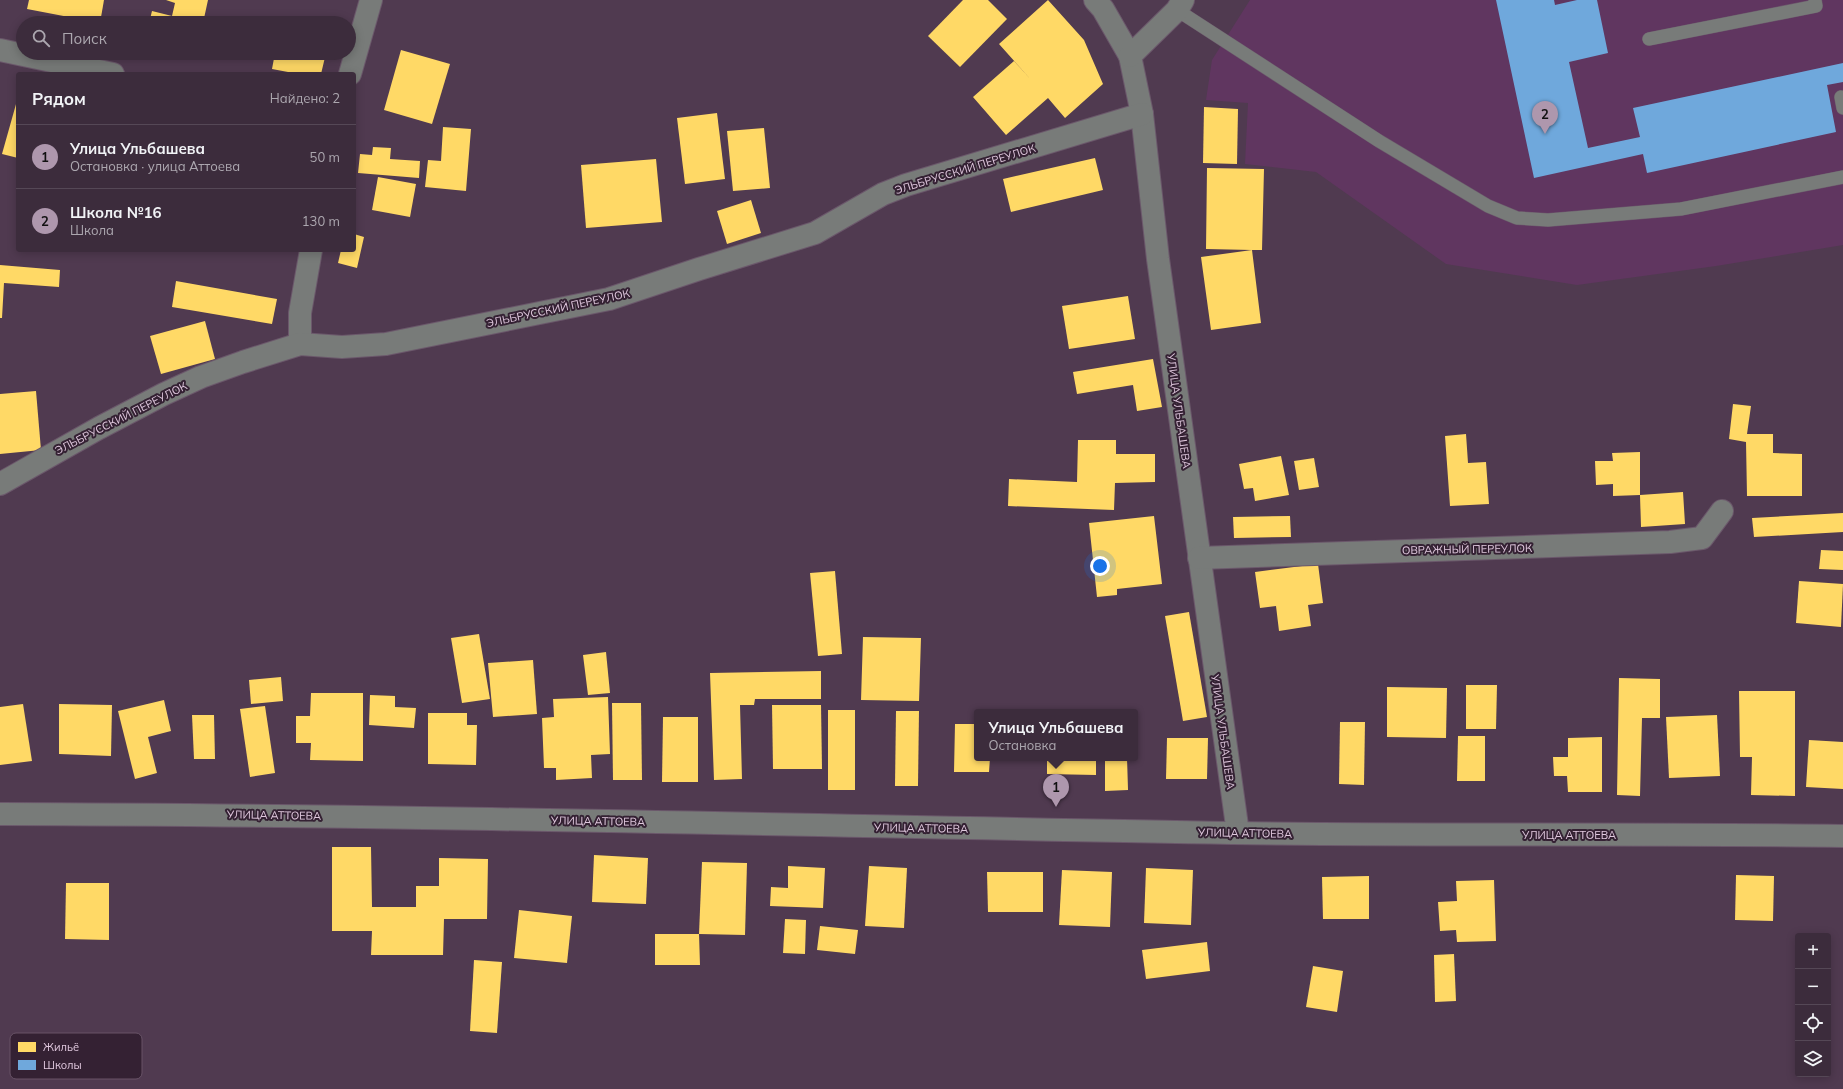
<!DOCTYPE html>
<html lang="ru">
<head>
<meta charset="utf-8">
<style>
	body { margin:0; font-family:Mulish,sans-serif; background:#433443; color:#f1f3f6 }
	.controls { position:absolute; right:12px; bottom:12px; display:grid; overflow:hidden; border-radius:4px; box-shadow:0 2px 10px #0003 }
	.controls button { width:36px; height:36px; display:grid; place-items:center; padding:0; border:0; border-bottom:1px solid #554856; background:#3c2c3c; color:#f1f3f6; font:20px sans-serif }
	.you { position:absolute; left:1100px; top:566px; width:14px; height:14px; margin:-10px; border:3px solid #fff; border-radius:50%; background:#1a73e8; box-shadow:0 0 0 6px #1a73e833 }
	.badge { display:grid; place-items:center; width:26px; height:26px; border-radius:50%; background:#ae97ad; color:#111; font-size:13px; font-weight:700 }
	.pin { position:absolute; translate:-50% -33px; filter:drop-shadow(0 1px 2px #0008) }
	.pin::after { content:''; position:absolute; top:21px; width:14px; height:12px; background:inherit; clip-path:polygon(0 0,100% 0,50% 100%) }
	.popup { position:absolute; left:974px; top:709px; width:164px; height:52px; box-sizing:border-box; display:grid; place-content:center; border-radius:4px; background:#3c2c3c; filter:drop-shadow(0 1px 3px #0005); font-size:13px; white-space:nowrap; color:#aca7af }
	.popup b { font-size:15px; color:#f1f3f6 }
	.popup::after { content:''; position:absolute; left:50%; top:100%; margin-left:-8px; border:8px solid transparent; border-top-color:#3c2c3c }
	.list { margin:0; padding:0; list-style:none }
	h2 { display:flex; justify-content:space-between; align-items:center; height:52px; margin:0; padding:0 16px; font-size:17px }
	h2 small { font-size:13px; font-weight:400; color:#aca7af }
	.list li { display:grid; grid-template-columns:26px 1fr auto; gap:12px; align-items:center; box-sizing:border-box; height:64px; padding:0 16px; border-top:1px solid #554856 }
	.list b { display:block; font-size:15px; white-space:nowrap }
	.list p { margin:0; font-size:13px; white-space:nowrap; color:#aca7af }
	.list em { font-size:13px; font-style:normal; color:#aca7af }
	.icon { flex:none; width:22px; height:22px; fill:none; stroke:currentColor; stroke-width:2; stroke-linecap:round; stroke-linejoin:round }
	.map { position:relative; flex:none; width:1843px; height:1089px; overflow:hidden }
	.search { position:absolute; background:#3c2c3c; box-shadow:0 2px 10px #0003; left:16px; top:16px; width:340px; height:44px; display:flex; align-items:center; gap:10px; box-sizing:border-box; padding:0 14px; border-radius:22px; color:#aca7af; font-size:15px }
	.panel { position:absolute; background:#3c2c3c; box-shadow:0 2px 10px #0003; left:16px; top:72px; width:340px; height:180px; border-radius:4px }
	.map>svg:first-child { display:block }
</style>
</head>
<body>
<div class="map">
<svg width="1843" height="1089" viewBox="0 0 1843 1089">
	<rect width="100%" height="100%" fill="#503a50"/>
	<polygon fill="#603660" points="1250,0 1843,0 1843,245 1716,266 1577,285 1446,264 1316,172 1245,164 1248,103 1206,100 1212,60"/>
	<g fill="#ffd966">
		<polygon points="29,0 104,0 100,23 27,9"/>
		<polygon points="166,0 208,0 203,23 149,23 152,11 172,16 175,3"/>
		<polygon points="963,0 988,0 1007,19 960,67 928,36"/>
		<polygon points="1048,0 1084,40 1103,84 1065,118 1048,98 1006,135 973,97 1014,61 1032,81 999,44"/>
		<polygon points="401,50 450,64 432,124 384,110"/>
		<polygon points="275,53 326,53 321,74 287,74 288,72 272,69"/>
		<polygon points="18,97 18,158 2,154"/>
		<polygon points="1204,107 1238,109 1237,164 1203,163"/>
		<polygon points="717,113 725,179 685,184 677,118"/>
		<polygon points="443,127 471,129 466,191 425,187 428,160 441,161"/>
		<polygon points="764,128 770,188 733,191 727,131"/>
		<polygon points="373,147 391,148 390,159 420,161 419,178 358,173 360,154 372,155"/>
		<polygon points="1095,158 1103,190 1011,212 1003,179"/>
		<polygon points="656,159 662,222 586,228 581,165"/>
		<polygon points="1207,168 1264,169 1262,250 1252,250 1261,323 1211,330 1201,257 1252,250 1206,249"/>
		<polygon points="378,177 416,184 410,217 372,210"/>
		<polygon points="751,200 761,233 727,244 717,211"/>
		<polygon points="354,234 364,237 357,268 338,263 341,250 354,250"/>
		<polygon points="0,265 60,270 59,287 4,283 2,318 0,318"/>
		<polygon points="176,281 277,299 272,324 172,307"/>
		<polygon points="1128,296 1135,339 1069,349 1062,306"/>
		<polygon points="205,321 215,359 161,374 150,336"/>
		<polygon points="1153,359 1162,407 1137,411 1133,385 1077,394 1073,372"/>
		<polygon points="36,391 41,450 0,454 0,394"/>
		<polygon points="1733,404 1751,406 1747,434 1773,434 1773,453 1802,454 1802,496 1747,496 1746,442 1729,439"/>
		<polygon points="1466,434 1468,463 1486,462 1489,504 1450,506 1445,436"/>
		<polygon points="1078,440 1116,440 1116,454 1155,454 1155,482 1115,483 1114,510 1008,506 1009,479 1077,482"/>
		<polygon points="1640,452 1640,495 1613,496 1613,484 1596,485 1595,461 1613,461 1612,453"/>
		<polygon points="1281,456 1289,495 1255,501 1253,488 1244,489 1239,464"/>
		<polygon points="1314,458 1319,487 1299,490 1294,461"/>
		<polygon points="1683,492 1685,524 1641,527 1640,495"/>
		<polygon points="1843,513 1843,532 1754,537 1752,518"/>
		<polygon points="1154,516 1162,584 1117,589 1117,595 1097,597 1089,523"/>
		<polygon points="1290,516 1291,537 1234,538 1233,517"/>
		<polygon points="1821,550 1843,551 1843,570 1819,569"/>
		<polygon points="1318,564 1323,603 1308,605 1311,626 1279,631 1276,606 1260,608 1255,572"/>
		<polygon points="835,571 842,654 818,656 810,573"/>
		<polygon points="1799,581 1843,584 1841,627 1796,623"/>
		<polygon points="1189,612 1207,717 1183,721 1165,616"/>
		<polygon points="479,634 490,699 462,703 451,638"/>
		<polygon points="863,637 921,638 919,701 861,700"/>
		<polygon points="606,652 610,693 588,695 583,655"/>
		<polygon points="533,660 537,714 493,717 488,663"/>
		<polygon points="821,671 821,699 755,699 754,705 740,705 742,779 714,780 710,673"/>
		<polygon points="281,677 283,701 251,704 249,680"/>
		<polygon points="1619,678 1660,679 1660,718 1642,718 1640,796 1617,795"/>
		<polygon points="1466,685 1497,685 1496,729 1466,729"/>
		<polygon points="1387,687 1447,688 1446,738 1387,737"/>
		<polygon points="1739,691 1795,691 1795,796 1751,795 1752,757 1740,757"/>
		<polygon points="311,693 363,693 363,761 310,760 311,743 296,743 296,716 310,716"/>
		<polygon points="370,695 395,696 395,707 416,708 414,728 369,725"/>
		<polygon points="608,697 610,754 591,755 592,778 556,780 556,768 544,768 542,718 554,717 553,699"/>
		<polygon points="164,700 171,731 148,737 157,773 135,779 118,711"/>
		<polygon points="612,703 641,703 642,780 613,780"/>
		<polygon points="23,704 32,761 0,765 0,707"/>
		<polygon points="59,704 112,705 111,756 59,754"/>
		<polygon points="772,705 821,705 822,769 773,769"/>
		<polygon points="265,706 275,773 250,777 240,709"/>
		<rect x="828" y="710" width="27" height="80"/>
		<polygon points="896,711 919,711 918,786 895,786"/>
		<polygon points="428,713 467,713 467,725 477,725 476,765 428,764"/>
		<polygon points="192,715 214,715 215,759 194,759"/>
		<polygon points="1717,715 1720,776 1669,778 1666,717"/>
		<polygon points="663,717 698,717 698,782 662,782"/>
		<polygon points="1340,722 1365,722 1364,785 1339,784"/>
		<polygon points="955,724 977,724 977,758 990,758 989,772 954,772"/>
		<polygon points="1458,736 1485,736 1485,781 1457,781"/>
		<polygon points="1602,737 1602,792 1568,792 1567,776 1554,776 1553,757 1568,757 1568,738"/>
		<polygon points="1167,738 1208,738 1207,779 1166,779"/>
		<polygon points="1809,740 1843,742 1843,789 1806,787"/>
		<polygon points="1047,758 1096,758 1096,775 1047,774"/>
		<polygon points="1105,758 1127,758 1128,790 1105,791"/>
		<polygon points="332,847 371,847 372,907 416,907 416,886 439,886 439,858 488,859 487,919 444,919 443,955 371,955 372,931 332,931"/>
		<polygon points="594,855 648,858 646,904 592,902"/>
		<polygon points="702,862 747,863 745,935 699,934"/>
		<polygon points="788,866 825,868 823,908 770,906 771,887 788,888"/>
		<polygon points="869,866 907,868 904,928 865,926"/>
		<polygon points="1146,868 1193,870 1191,925 1144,923"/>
		<polygon points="1062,870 1112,872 1110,927 1059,925"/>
		<polygon points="987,872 1043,872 1043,912 988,912"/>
		<polygon points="1736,875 1774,876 1773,921 1735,920"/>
		<polygon points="1369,876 1369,919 1323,919 1322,877"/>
		<polygon points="1494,880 1496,941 1457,942 1456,930 1440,931 1438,902 1457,901 1456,881"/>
		<polygon points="66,883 109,883 109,940 65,939"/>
		<polygon points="519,910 572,916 567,963 514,958"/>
		<polygon points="785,919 806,920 805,954 783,953"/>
		<polygon points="820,926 858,930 855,954 817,950"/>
		<polygon points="655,934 699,934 700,965 655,965"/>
		<polygon points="1207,942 1210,971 1146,979 1142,950"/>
		<polygon points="1454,954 1456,1001 1435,1002 1434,955"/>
		<polygon points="474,960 502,962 497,1033 470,1031"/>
		<polygon points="1313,966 1343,971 1337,1012 1306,1007"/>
	</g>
	<polygon fill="#6fa8dc" points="1496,0 1554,0 1555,5 1577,0 1597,0 1608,53 1569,62 1588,148 1640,137 1633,108 1843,63 1843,82 1827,85 1836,132 1647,173 1643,154 1534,178"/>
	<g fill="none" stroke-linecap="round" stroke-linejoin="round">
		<g stroke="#6b586b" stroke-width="14">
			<g id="service">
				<polyline points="1177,10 1379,141 1488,206 1517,218 1548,220 1681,209 1843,177"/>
				<polyline points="1649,39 1816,6 1815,0"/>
				<polyline points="1841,97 1843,108"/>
			</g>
		</g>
		<g stroke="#6b586b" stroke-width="24">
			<g id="minor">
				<polyline points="1095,0 1103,9 1130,56 1142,114 1158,259 1238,833"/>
				<polyline points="0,50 113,74"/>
				<polyline points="1130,56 1177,10 1183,0"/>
				<polyline points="350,74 371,0"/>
				<polyline points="300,344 300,313 311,250"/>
				<polyline points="0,484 99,428 164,394 201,377 243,362 300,344 342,347 386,344 609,299 699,269 815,233 883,194 906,185 1142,114"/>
				<polyline points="1199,558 1670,542 1702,538 1722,511"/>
			</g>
		</g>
		<g stroke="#6b586b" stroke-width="24">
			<path id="tertiary" d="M 0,814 C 411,815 821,826 1232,833 C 1435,836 1639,833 1843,836"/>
		</g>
		<use href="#service" stroke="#787b79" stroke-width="13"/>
		<use href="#minor" stroke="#787b79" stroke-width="22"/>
		<use href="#tertiary" stroke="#787b79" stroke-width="22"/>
	</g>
	<g text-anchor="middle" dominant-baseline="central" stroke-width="4" stroke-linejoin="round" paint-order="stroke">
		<g font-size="11" fill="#e1c9df" stroke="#342133">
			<text transform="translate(965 169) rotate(-17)">ЭЛЬБРУССКИЙ ПЕРЕУЛОК</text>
			<text transform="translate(558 308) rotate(-12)">ЭЛЬБРУССКИЙ ПЕРЕУЛОК</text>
			<text transform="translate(1179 411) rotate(82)">УЛИЦА УЛЬБАШЕВА</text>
			<text transform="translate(121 418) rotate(-27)">ЭЛЬБРУССКИЙ ПЕРЕУЛОК</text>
			<text transform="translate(1467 549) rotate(-1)">ОВРАЖНЫЙ ПЕРЕУЛОК</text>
			<text transform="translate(1223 732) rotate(82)">УЛИЦА УЛЬБАШЕВА</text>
			<text transform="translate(274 815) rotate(1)">УЛИЦА АТТОЕВА</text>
			<text transform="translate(598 821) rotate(1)">УЛИЦА АТТОЕВА</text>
			<text transform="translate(921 828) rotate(1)">УЛИЦА АТТОЕВА</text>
			<text transform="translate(1245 833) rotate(1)">УЛИЦА АТТОЕВА</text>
			<text x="1569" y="835">УЛИЦА АТТОЕВА</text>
		</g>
	</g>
	<rect x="10" y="1033" width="132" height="46" rx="6" fill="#342133" stroke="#685367" stroke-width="1"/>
	<rect x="18" y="1042" width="18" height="10" fill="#ffd966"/>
	<rect x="18" y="1060" width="18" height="10" fill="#6fa8dc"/>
	<g font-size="11" fill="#e1c9df">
		<text x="43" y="1051">Жильё</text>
		<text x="43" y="1069">Школы</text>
	</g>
</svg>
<div class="controls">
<button>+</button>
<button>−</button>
<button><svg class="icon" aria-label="locate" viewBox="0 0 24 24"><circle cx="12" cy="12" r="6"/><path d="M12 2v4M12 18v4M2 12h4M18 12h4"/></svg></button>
<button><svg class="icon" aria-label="layers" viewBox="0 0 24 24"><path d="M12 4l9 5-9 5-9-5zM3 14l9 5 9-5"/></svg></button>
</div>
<div class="you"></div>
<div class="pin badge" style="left:1056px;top:807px">1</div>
<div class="popup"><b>Улица Ульбашева</b>Остановка</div>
<div class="pin badge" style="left:1545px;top:134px">2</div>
<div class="search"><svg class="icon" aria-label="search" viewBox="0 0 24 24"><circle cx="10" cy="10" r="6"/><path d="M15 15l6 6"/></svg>Поиск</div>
<section class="panel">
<h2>Рядом<small>Найдено: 2</small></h2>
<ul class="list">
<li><span class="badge">1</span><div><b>Улица Ульбашева</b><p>Остановка · улица Аттоева</p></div><em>50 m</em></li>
<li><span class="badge">2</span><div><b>Школа №16</b><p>Школа</p></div><em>130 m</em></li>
</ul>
</section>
</div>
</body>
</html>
